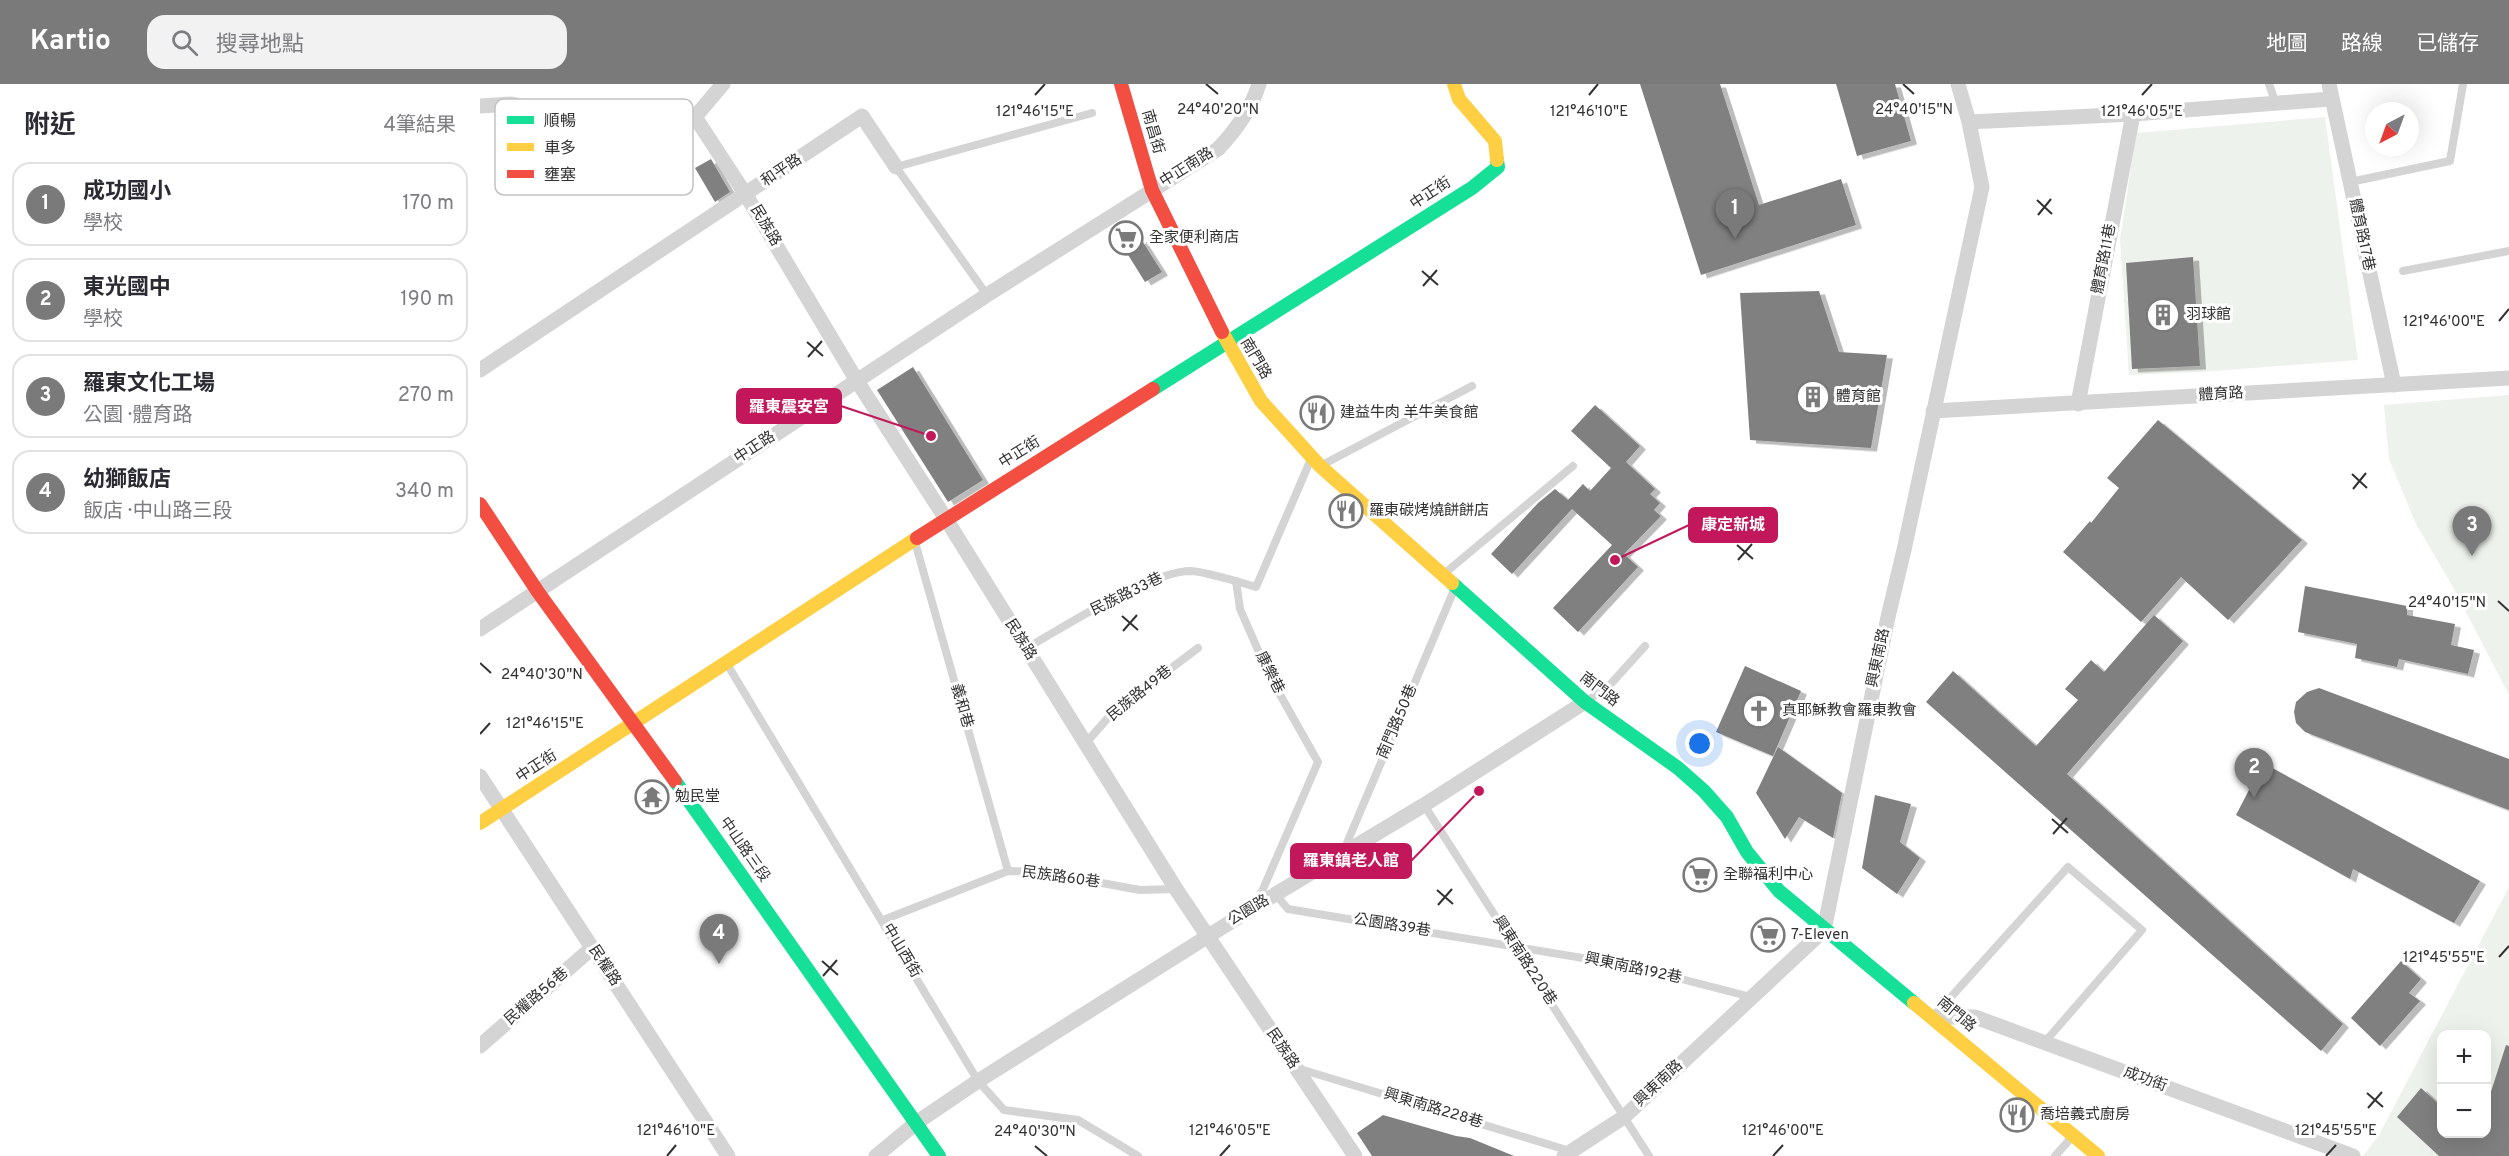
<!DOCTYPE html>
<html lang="zh-TW">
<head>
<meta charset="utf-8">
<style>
	body { margin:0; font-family:Overpass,"Noto Sans TC",sans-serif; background:#f2f2f3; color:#2b2b33 }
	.controls { position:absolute; right:18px; bottom:18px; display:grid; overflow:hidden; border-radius:12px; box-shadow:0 6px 24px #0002 }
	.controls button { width:54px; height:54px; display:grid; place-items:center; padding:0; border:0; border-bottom:2px solid #e1e1e2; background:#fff; color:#2b2b33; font:30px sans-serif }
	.compass { position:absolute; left:1885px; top:18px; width:54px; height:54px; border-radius:50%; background:#fff; box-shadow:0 6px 24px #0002; rotate:221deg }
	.you { position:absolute; left:1220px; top:660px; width:21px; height:21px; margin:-15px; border:4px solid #fff; border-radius:50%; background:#1a73e8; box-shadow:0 0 0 9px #1a73e833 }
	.badge { display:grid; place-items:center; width:39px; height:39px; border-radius:50%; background:#7a7a7a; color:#fff; font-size:20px; font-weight:700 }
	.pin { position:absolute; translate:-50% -50px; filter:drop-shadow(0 2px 3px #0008) }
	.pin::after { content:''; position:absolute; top:32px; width:21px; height:18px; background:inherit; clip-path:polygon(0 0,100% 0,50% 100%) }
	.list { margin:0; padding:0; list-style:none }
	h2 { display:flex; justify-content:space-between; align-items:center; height:78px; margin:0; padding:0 24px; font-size:26px }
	h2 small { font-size:20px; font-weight:400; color:#7c7c81 }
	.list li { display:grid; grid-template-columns:39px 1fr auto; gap:18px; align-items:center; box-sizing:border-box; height:84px; margin:0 12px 12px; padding:0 12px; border:2px solid #e1e1e2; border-radius:18px }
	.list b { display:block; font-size:22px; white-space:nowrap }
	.list p { margin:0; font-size:20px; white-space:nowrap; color:#7c7c81 }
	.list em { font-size:20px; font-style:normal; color:#7c7c81 }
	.icon { flex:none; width:33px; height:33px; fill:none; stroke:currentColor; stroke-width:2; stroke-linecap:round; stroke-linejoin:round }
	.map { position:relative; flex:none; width:2029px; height:1072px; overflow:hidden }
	header { display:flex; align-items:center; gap:36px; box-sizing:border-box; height:84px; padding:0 30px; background:#7a7a7a; color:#fff }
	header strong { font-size:28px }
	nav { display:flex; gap:33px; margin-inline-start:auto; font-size:21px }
	.search { width:420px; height:54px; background:#f2f2f3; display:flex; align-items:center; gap:15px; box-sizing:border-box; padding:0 21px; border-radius:18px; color:#7c7c81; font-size:22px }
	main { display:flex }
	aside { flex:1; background:#fff }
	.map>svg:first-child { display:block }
</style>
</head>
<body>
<header>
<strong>Kartio</strong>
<div class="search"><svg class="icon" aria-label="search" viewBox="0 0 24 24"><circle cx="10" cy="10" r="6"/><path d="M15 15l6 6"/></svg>搜尋地點</div>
<nav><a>地圖</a><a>路線</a><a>已儲存</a></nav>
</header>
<main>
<aside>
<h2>附近<small>4筆結果</small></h2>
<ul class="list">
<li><span class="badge">1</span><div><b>成功國小</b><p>學校</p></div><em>170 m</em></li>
<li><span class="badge">2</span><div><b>東光國中</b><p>學校</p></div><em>190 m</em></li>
<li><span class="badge">3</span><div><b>羅東文化工場</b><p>公園 · 體育路</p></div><em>270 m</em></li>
<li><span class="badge">4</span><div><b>幼獅飯店</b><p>飯店 · 中山路三段</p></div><em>340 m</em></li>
</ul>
</aside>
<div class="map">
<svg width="2029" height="1072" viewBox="0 0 2029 1072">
	<defs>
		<filter id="shadow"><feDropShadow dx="6" dy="3.5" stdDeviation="0" flood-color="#0004"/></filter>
	</defs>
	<rect width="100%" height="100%" fill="#fff"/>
	<g fill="#eef2ec" fill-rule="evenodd">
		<polygon points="1845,33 1878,276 1721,288 1649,291 1640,156 1656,49"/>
		<polygon points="2029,311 2029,611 1973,503 1936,440 1909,375 1904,321"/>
		<path d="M 2029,803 L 2029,1072 L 1883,1072 L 1899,1051 ZM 1962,950 L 2006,950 L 2006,1050 L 1962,1050 Z"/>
	</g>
	<g fill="#808080" filter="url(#shadow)">
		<polygon points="1160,0 1240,0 1279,121 1361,95 1376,141 1221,191"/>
		<polygon points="1356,0 1415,0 1431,57 1377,72"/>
		<polygon points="231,75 250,108 235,118 215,84"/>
		<polygon points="661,155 682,188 665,198 645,166"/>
		<polygon points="1713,173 1720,282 1652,285 1646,179"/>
		<polygon points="1339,207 1359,268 1407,271 1391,364 1270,356 1260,209"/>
		<polygon points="433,283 503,396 468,418 397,306"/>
		<polygon points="1115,321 1160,362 1146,378 1175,405 1170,410 1180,419 1174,426 1181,432 1144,470 1158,483 1098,548 1073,524 1132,461 1092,425 1032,490 1011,470 1058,419 1075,405 1088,416 1103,400 1110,407 1131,384 1091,347"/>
		<polygon points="1678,336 1822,456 1748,536 1701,493 1661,538 1583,468 1610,437 1611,439 1639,404 1627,394"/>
		<polygon points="1825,502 1927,522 1927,531 1975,540 1971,561 1994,566 1988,590 1919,575 1917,583 1875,574 1877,560 1818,548"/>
		<polygon points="1674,531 1703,557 1587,690 1863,940 1841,967 1446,618 1473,587 1556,662 1598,616 1585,605 1611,576 1624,588"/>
		<polygon points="1265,582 1321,607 1293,672 1236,648"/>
		<polygon points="1839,604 2029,675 2029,726 1825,648 1816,639 1814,628 1816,618 1827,608"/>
		<polygon points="1298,663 1362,709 1353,754 1319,733 1305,755 1276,709"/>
		<polygon points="1783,679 2000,797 1974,839 1873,785 1870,795 1756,731"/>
		<polygon points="1395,711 1431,720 1420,758 1440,774 1417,810 1382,784"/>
		<polygon points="1921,877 1941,895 1929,909 1940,917 1900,962 1871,934"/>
		<polygon points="2026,961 2029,962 2029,1072 1959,1072 1917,1033 1941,1004 1962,1023 1962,1050 2007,1050 2007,1020"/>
		<polygon points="903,1031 976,1052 990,1054 1034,1072 892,1072 877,1049"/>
	</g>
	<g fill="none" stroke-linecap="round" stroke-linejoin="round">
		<g stroke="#d4d4d4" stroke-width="8">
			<polyline points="1789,0 1796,20"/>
			<polyline points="1870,98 1970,77 1983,0"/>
			<polyline points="1923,187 2029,167"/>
			<polyline points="507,211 416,83 612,29"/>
			<polyline points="844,380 992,302"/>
			<polyline points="435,458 528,787"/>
			<polyline points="965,489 1093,382"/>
			<path d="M 545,565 C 584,543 670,487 711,487 C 726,488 742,494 756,497"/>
			<polyline points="247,580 498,997 524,1026 598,1036 658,1072"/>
			<polyline points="1108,616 1128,603 1165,562"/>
			<polyline points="605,660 633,628 718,564"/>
			<polyline points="944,721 1169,1072"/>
			<polyline points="864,766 974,506"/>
			<polyline points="796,811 808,825 1151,882 1271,913"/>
			<polyline points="777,819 838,678 789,591 760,525 756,497 776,503 831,375"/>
			<polyline points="403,836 528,787 562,788 660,806 696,805"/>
			<polyline points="1453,933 1588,783 1662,846 1564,959"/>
			<polyline points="820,985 1090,1067"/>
			<polyline points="1575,1072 1592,1053"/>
		</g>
		<g stroke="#d4d4d4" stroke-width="15">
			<polyline points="1849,0 1914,301"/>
			<polyline points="0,22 32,20 165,49 215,33 243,0"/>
			<polyline points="215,33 266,111 377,297 466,435 696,805 875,1072"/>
			<polyline points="1489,38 1653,30 1851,15"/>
			<polyline points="0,286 382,32 416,83"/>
			<polyline points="1598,320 1653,30"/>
			<polyline points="1453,327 2029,294"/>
			<path d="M 0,545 L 507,211 L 738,65 C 756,46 771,26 779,0"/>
			<polyline points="0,692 248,1072"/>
			<polyline points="1453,933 1495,933 1873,1072"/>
			<polyline points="0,962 112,864"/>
			<polyline points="396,1072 436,1039 498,997 776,822 944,721 1105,618"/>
			<polyline points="1084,1072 1144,1033 1344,846 1408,533 1424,466 1502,103 1489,38 1478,0"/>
		</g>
		<g stroke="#16e098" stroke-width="14">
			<polyline points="673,305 992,104 1018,83 1017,76"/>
			<polyline points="972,499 1105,618 1198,684 1224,707 1247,733 1267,768 1299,807 1434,919"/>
			<polyline points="195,697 459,1072"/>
		</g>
		<g stroke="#ffcf43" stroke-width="14">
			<polyline points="974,0 979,15 1015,57 1017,76"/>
			<polyline points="742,248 781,317 840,382 972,499"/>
			<polyline points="0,739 437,454"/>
			<polyline points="1434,919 1618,1072"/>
		</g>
		<g stroke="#f24e42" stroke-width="14">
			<polyline points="641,0 672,106 742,248"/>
			<polyline points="0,420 58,508 195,697"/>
			<polyline points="437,454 673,305"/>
		</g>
	</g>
	<path fill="none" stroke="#323232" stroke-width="2" d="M 726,0 L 738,10M 1423,0 L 1434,10M 555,11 L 565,0M 1109,11 L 1118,0M 1662,11 L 1672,0M 1557,116 L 1572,130M 1558,131 L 1571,115M 942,187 L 958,201M 943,202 L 957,186M 2019,237 L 2029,225M 327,258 L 343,272M 328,273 L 342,257M 1872,390 L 1887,404M 1873,405 L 1886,389M 1257,461 L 1273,475M 1258,476 L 1272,460M 2018,517 L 2029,527M 642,532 L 658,546M 643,547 L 657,531M 0,579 L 11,589M 0,650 L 10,639M 1572,735 L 1588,749M 1573,750 L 1587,734M 957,806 L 973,820M 958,821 L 972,805M 2019,873 L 2029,862M 342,877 L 358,891M 343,892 L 357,876M 1887,1009 L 1903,1023M 1888,1024 L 1902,1008M 555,1062 L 567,1072M 187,1072 L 196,1061M 740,1072 L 750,1061M 1293,1072 L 1303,1061M 1846,1072 L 1856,1061"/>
	<defs>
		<g id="supermarket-ring" transform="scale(1.725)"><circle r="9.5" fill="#fff" stroke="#7a7a7a" stroke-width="1.5"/><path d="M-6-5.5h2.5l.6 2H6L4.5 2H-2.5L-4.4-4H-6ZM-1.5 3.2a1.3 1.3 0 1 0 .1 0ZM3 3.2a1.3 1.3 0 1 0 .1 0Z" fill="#7a7a7a"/></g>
		<g id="building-ring" transform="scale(1.725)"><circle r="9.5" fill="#fff" stroke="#7a7a7a" stroke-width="1.5"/><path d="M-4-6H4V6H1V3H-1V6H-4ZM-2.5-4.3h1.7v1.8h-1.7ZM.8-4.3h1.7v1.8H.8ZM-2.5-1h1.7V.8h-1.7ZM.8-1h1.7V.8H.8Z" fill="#7a7a7a"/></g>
		<g id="restaurant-ring" transform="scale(1.725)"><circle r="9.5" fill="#fff" stroke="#7a7a7a" stroke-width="1.5"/><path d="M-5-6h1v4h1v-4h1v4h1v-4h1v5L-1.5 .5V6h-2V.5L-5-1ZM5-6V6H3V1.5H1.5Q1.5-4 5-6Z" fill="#7a7a7a"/></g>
		<g id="church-ring" transform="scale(1.725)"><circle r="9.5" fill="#fff" stroke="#7a7a7a" stroke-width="1.5"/><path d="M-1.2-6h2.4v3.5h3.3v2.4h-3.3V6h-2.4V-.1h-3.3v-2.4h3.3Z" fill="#7a7a7a"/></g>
		<g id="temple-ring" transform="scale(1.725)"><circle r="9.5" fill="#fff" stroke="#7a7a7a" stroke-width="1.5"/><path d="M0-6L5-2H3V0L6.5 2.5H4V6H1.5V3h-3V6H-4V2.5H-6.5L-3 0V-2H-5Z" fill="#7a7a7a"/></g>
	</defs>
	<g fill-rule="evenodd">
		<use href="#supermarket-ring" x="646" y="154"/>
		<use href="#building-ring" x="1683" y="231"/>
		<use href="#building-ring" x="1333" y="313"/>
		<use href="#restaurant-ring" x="837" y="329"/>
		<use href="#restaurant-ring" x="866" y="427"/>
		<use href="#church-ring" x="1279" y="627"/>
		<use href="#temple-ring" x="172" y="713"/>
		<use href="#supermarket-ring" x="1220" y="791"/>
		<use href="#supermarket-ring" x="1288" y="851"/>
		<use href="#restaurant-ring" x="1537" y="1031"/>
	</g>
	<g text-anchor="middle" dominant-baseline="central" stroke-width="6" stroke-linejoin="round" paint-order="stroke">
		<g font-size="15" fill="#323232" stroke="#fff">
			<text transform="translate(672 48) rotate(74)">南昌街</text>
			<text transform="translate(707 84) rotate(-32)">中正南路</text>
			<text transform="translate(302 87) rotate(-34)">和平路</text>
			<text transform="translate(951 110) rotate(-33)">中正街</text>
			<text transform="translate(285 142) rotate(59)">民族路</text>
			<text transform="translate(1881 151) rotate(78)">體育路17巷</text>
			<text transform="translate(1625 175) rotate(-79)">體育路11巷</text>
			<text transform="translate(775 275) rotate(59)">南門路</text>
			<text transform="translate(1741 311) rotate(-3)">體育路</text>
			<text transform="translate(275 364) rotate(-33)">中正路</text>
			<text transform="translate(540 369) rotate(-32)">中正街</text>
			<text transform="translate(647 511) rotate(-26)">民族路33巷</text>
			<text transform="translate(540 556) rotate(58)">民族路</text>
			<text transform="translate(1399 574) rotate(-78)">興東南路</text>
			<text transform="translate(789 589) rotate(63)">康樂巷</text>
			<text transform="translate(1119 606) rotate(38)">南門路</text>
			<text transform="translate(660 610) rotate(-39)">民族路49巷</text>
			<text transform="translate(481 622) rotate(74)">義和巷</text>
			<text transform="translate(918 638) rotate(-67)">南門路50巷</text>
			<text transform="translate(57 683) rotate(-33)">中正街</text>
			<text transform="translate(264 766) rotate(55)">中山路三段</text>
			<text transform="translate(581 794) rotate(8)">民族路60巷</text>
			<text transform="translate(769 827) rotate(-31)">公園路</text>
			<text transform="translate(912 842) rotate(9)">公園路39巷</text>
			<text transform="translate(421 867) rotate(59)">中山西街</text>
			<text transform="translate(1044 877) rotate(57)">興東南路220巷</text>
			<text transform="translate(124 882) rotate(57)">民權路</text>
			<text transform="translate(1153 885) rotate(12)">興東南路192巷</text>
			<text transform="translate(57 913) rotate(-41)">民權路56巷</text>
			<text transform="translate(1476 931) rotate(40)">南門路</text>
			<text transform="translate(802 965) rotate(56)">民族路</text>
			<text transform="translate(1665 996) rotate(20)">成功街</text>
			<text transform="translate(1179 1000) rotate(-43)">興東南路</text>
			<text transform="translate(953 1025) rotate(17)">興東南路228巷</text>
		</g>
		<g font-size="15" fill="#323232" stroke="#fff" text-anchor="start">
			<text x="669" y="154">全家便利商店</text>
			<text x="1706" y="231">羽球館</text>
			<text x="1356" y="313">體育館</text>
			<text x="860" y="329">建益牛肉 羊牛美食館</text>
			<text x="889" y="427">羅東碳烤燒餅餅店</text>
			<text x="1302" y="627">真耶穌教會羅東教會</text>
			<text x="195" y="713">勉民堂</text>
			<text x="1243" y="791">全聯福利中心</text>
			<text x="1311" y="851">7-Eleven</text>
			<text x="1560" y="1031">喬培義式廚房</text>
		</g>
	</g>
	<rect x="15" y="15" width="198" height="96" rx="9" fill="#fff" stroke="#c2c2c2" stroke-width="1.5"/>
	<rect x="27" y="32" width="27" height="8" fill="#16e098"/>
	<rect x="27" y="59" width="27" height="8" fill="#ffcf43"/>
	<rect x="27" y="86" width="27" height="8" fill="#f24e42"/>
	<g font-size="16" fill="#323232">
		<text x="64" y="42">順暢</text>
		<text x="64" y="69">車多</text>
		<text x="64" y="96">壅塞</text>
	</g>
	<g font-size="15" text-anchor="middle" fill="#323232" stroke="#fff" stroke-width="6" stroke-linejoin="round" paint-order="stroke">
		<text x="738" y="30">24°40'20"N</text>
		<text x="1434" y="30">24°40'15"N</text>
		<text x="555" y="32">121°46'15"E</text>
		<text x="1109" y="32">121°46'10"E</text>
		<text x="1662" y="32">121°46'05"E</text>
		<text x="1964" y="242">121°46'00"E</text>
		<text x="1967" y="523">24°40'15"N</text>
		<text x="62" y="595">24°40'30"N</text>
		<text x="65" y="644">121°46'15"E</text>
		<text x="1964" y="878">121°45'55"E</text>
		<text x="196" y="1051">121°46'10"E</text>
		<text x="750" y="1051">121°46'05"E</text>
		<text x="1303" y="1051">121°46'00"E</text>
		<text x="1856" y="1051">121°45'55"E</text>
		<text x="555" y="1052">24°40'30"N</text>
	</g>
	<path fill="none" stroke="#c2185b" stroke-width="2" d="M451 352L361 322M1135 476L1209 441M999 707L931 777"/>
	<g fill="#c2185b" stroke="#fff" stroke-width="2">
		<circle cx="451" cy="352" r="6"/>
		<circle cx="1135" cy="476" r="6"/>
		<circle cx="999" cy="707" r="6"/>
	</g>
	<g fill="#c2185b" stroke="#c2185b" stroke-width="2">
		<rect x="257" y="305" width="104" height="34" rx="6"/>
		<rect x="1209" y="424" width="88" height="34" rx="6"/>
		<rect x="811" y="760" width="120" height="34" rx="6"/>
	</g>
	<g font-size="16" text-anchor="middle" font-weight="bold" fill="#fff">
		<text x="309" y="328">羅東震安宮</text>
		<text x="1253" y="446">康定新城</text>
		<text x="871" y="782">羅東鎮老人館</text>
	</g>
</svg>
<div class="controls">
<button>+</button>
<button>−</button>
</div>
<svg class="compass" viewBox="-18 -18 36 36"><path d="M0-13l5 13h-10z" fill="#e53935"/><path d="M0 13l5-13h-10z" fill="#7c7c81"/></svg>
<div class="you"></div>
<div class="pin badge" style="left:1255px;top:155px">1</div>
<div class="pin badge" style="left:1774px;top:714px">2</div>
<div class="pin badge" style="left:1992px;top:472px">3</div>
<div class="pin badge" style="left:239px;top:880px">4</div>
</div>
</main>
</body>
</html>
